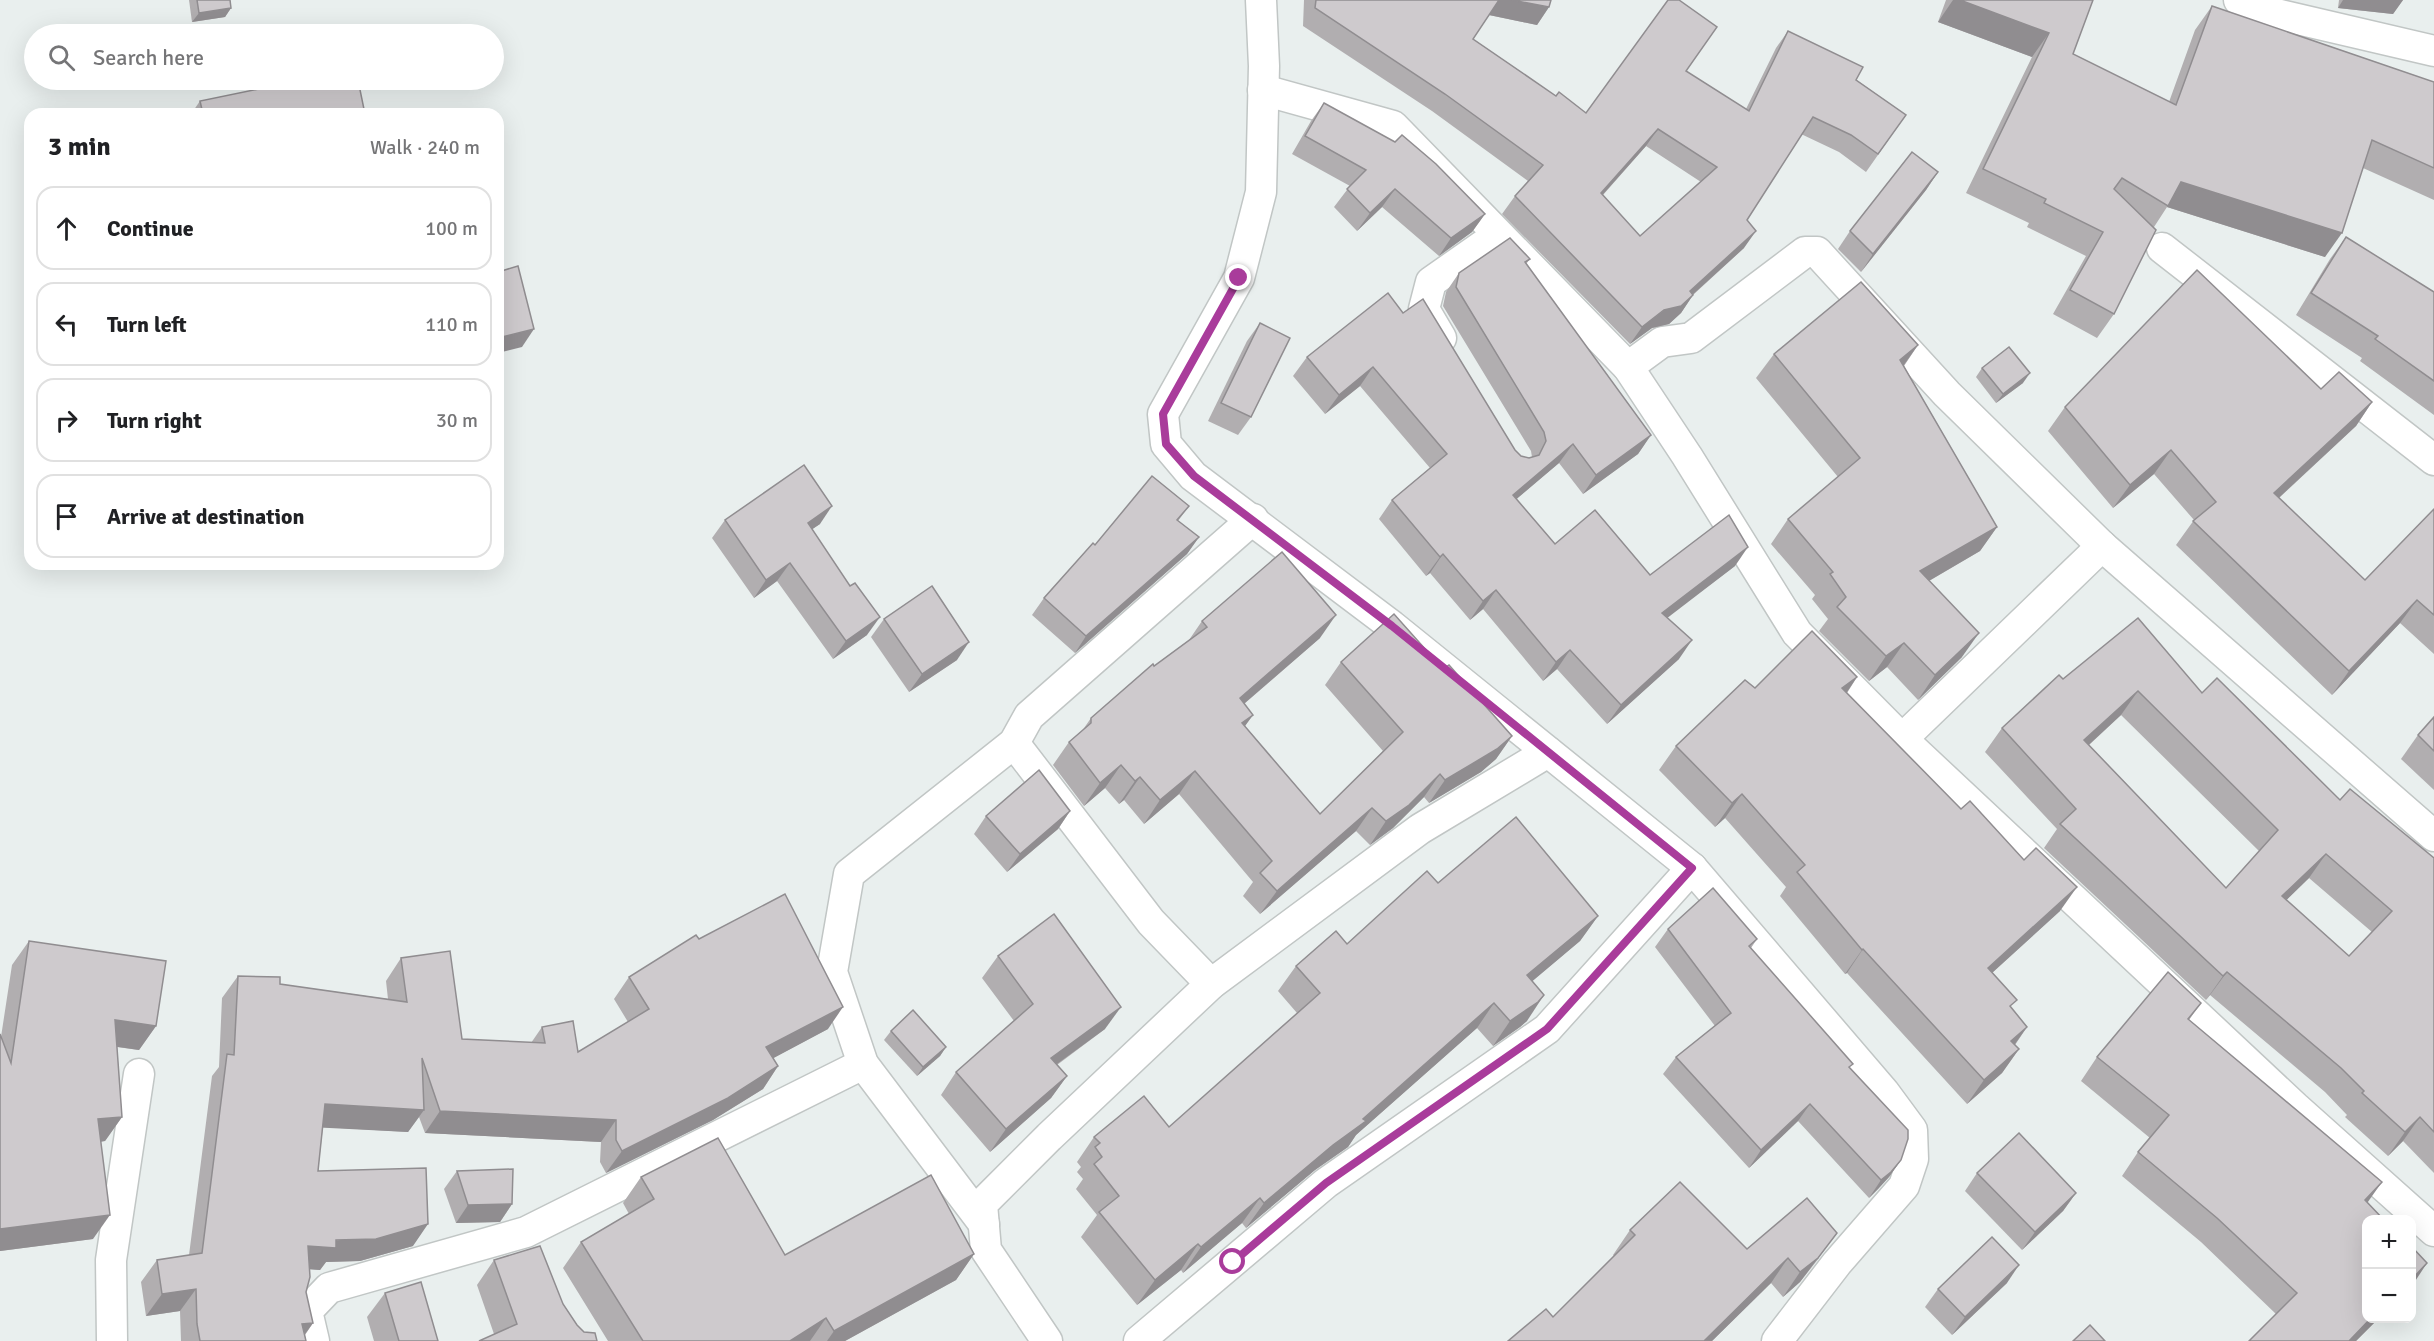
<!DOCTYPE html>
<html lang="en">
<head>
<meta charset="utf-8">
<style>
	body { margin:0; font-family:Signika,sans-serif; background:#f6f6f6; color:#202124 }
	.controls { position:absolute; right:18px; bottom:18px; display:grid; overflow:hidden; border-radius:12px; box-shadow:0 6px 24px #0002 }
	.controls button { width:54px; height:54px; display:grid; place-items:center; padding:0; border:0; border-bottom:2px solid #e0e0e0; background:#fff; color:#202124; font:30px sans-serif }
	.stop { position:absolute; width:18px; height:18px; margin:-14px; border:4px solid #a93c9b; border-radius:50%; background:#fff }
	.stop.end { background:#a93c9b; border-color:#fff; box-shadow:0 2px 6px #0008 }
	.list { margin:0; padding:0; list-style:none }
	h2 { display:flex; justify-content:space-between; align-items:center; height:78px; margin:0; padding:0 24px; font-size:26px }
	h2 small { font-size:20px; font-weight:400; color:#757577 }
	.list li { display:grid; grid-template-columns:39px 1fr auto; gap:18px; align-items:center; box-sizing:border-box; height:84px; margin:0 12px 12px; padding:0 12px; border:2px solid #e0e0e0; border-radius:18px }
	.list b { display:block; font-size:22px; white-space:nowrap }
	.list em { font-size:20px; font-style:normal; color:#757577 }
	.icon { flex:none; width:33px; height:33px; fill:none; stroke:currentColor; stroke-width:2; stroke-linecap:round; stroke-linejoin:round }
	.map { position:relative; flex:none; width:2434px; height:1341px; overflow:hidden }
	.search { position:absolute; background:#fff; box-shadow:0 6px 24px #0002; left:24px; top:24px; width:480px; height:66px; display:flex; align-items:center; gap:15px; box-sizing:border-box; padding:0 21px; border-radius:33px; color:#757577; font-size:22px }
	.panel { position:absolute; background:#fff; box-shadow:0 6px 24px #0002; left:24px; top:108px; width:480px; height:462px; border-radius:18px }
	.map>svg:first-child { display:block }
</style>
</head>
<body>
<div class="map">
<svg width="2434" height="1341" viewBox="0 0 2434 1341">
	<rect width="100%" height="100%" fill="#e9efee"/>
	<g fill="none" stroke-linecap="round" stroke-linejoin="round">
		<g stroke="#c1c6c5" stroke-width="33">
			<g id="minor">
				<polyline points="1261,0 1264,66 1261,192 1239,278 1163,414 1166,444 1193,476 1392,626 1692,868 1884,1092 1912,1130 1913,1159 1904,1186 1837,1263 1777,1341"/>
				<polyline points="2239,0 2276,14 2434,51"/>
				<polyline points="1263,90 1393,126 1628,367 1687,456 1797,633 1902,739 2295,1107 2434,1231"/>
				<polyline points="2162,248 2434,460"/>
				<polyline points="1441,338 1424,309 1431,282 1498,235"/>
				<polyline points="1628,367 1662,342 1691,338 1805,252 1817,252 1947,394 2102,546 2434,836"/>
				<polyline points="1902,739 2102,546"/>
				<polyline points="1014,743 1151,922 1211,984"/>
				<polyline points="984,1224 863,1064 832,972 849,874 1014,743 1029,716 1253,519"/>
				<polyline points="112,1341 111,1260 139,1074"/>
				<polyline points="314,1341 307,1311 329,1288 526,1232 863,1064"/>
				<polyline points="1047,1341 986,1250 982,1204 1049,1137 1211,984 1420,829 1548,752"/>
				<polyline points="1139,1341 1326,1183 1547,1029 1692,868"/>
			</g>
		</g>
		<use href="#minor" stroke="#fff" stroke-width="30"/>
	</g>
	<g fill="#b1aeb0" fill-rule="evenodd">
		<polygon points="189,0 230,0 231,8 225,17 192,22"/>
		<path d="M 1304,0 L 1551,0 L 1549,7 L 1537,25 L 1489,15 L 1473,39 L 1556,96 L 1586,113 L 1686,71 L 1746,109 L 1776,48 L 1788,31 L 1906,115 L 1866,172 L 1839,152 L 1801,134 L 1747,220 L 1744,248 L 1693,295 L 1681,313 L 1669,324 L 1652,328 L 1630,344 L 1502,214 L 1515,196 L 1528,181 L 1432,111 L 1303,26 ZM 1646,146 L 1701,182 L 1640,236 L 1603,195 Z"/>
		<polygon points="1946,0 2093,0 2073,54 2169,102 2195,30 2212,6 2434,82 2434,200 2363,168 2325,257 2167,207 2154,227 2114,314 2097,338 2053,314 2086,256 2027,227 2029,223 1966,193 2032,57 1938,22"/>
		<polygon points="2339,0 2403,0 2393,14 2338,8"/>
		<polygon points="200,101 365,114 191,114"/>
		<polygon points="1324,103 1485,214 1472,232 1439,256 1382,207 1357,231 1334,207 1350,186 1292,154 1311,121"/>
		<polygon points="1938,172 1926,190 1861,272 1838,249 1850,231"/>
		<polygon points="2346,237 2434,292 2434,415 2360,361 2362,358 2296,315 2330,259"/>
		<polygon points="1530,259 1526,264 1651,435 1638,454 1583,494 1559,463 1516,499 1555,544 1650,575 1735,566 1667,617 1679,659 1607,724 1557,669 1543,681 1483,609 1470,620 1430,573 1426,576 1379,519 1392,500 1430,468 1360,386 1325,414 1293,376 1307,357 1403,313 1515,450 1521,456 1529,458 1532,457 1531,451 1443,306 1446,292 1459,273"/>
		<polygon points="1260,323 1251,417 1238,435 1208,421 1247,341"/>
		<polygon points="1918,345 1904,366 1997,527 1980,551 1929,581 1962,657 1918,700 1887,667 1869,681 1819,631 1828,619 1812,599 1815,595 1771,544 1788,519 1838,477 1756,378 1774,354"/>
		<polygon points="1982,368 2023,383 1996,403 1976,377"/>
		<polygon points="2321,389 2372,402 2356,426 2279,498 2365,580 2434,509 2434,654 2400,623 2332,695 2176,545 2194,520 2154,474 2113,508 2048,431 2065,407"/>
		<polygon points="1189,506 1178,521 1199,537 1187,554 1075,653 1032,615 1044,598 1095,545"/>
		<polygon points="725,520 820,524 812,529 867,635 833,659 777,581 754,598 712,538"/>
		<polygon points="884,619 957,660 909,692 871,637"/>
		<polygon points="1202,621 1320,638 1244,704 1253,715 1245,726 1320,814 1383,751 1325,685 1341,662 1443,669 1512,736 1496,759 1481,772 1429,803 1424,797 1393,828 1370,845 1356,831 1260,914 1243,896 1253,882 1179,794 1144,824 1124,800 1119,804 1105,788 1084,806 1053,765 1069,742 1082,731 1091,718 1154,666 1189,640"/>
		<polygon points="1857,677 1847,693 2060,911 1992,973 2011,1008 2027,1027 2015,1045 2019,1049 2002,1073 1967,1104 1847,973 1845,974 1780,896 1786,887 1725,818 1715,827 1659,770 1676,746 1755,688"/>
		<path d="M 2063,679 L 2202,693 L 2340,800 L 2434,858 L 2434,1173 L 2403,1141 L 2388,1156 L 2345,1117 L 2347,1115 L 2325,1092 L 2210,995 L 2206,1000 L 2044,848 L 2057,829 L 1985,752 L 2002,728 ZM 2121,715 L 2259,851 L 2226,888 L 2089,745 ZM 2309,878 L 2372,932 L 2349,956 L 2286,900 Z"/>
		<polygon points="2434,717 2434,790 2401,759 2418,735"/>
		<polygon points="1070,811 1058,829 1007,872 974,834 986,816"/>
		<polygon points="1438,883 1598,916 1580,941 1532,981 1527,1021 1520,1027 1493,1046 1477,1028 1356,1135 1348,1147 1315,1170 1246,1228 1242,1223 1183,1273 1181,1270 1137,1305 1081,1237 1097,1215 1076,1189 1083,1179 1077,1172 1081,1167 1077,1162 1094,1137 1169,1127 1297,1013 1278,991 1296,966 1347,944"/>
		<polygon points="1668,929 1757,939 1751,948 1850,1068 1901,1160 1889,1177 1878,1189 1869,1198 1798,1121 1749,1168 1663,1074 1676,1057 1715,1026 1655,947"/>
		<polygon points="699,939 828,1029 773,1058 778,1066 763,1089 713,1120 606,1173 600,1162 601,1142 425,1133 419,1117 408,1132 323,1127 318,1171 413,1246 360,1261 326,1262 320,1270 309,1269 306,1292 313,1323 305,1335 306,1341 181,1341 180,1311 146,1316 141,1282 157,1260 189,1255 212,1076 219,1067 222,998 238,976 280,984 388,999 386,981 401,958 462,1039 531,1043 542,1027 578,1052 628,1022 614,999 629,977"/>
		<polygon points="29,941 156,1026 139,1050 117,1047 122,1117 105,1141 101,1142 93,1239 0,1251 0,1034 1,1037 12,965"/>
		<polygon points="998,956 1105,1029 1057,1065 1067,1076 1051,1098 990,1152 941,1095 956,1072 1014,1021 982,978"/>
		<polygon points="2201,1003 2189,1020 2368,1203 2379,1318 2356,1341 2249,1341 2276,1314 2201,1242 2122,1176 2138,1152 2150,1138 2081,1081 2097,1057"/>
		<polygon points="891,1031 946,1047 940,1056 917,1076 884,1040"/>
		<polygon points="457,1171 512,1204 500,1222 456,1223 444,1189"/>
		<polygon points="1977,1173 2076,1193 2063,1211 2022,1250 1965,1191"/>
		<polygon points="641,1177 785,1255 974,1254 956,1280 845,1341 608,1341 563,1268 581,1242 629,1214 623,1203"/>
		<polygon points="1630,1230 1747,1249 1819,1258 1800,1282 1783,1297 1771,1283 1712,1341 1508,1341 1553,1317 1614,1256 1613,1255"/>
		<polygon points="494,1260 563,1304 577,1325 584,1332 494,1334 477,1285"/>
		<polygon points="2007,1283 1952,1335 1925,1307 1938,1289"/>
		<polygon points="385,1293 438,1341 374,1341 367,1317"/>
	</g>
	<g fill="#908d90">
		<polygon points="1499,0 1512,0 1549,7 1537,25 1489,15"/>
		<polygon points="1953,0 1960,0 2049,33 2032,57 1938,22"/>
		<polygon points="2343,0 2403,0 2393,14 2338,8"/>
		<polygon points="231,8 225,17 192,22 199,13"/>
		<polygon points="1658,129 1646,146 1589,210 1601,193"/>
		<polygon points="1938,172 1926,190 1861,272 1873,254"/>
		<polygon points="2181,182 2342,233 2325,257 2167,207"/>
		<polygon points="1395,189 1382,207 1357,231 1370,213"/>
		<polygon points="1485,214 1472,232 1439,256 1451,238"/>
		<polygon points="1756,231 1744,248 1679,307 1693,295 1681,313 1669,324 1652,328 1630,344 1642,327 1690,291"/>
		<polygon points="534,329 522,347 498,353 498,338"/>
		<polygon points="1918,345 1901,369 1900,360"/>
		<polygon points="1373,367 1360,386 1325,414 1339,395"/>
		<polygon points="2030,373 2023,383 1996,403 2003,394"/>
		<polygon points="2372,402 2356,426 2258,517 2274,493"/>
		<polygon points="1651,435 1638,454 1583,494 1596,475"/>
		<polygon points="1573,444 1559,463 1499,514 1513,495"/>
		<polygon points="2171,450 2154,474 2113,508 2130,485"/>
		<polygon points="832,506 820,524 795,541 808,523"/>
		<polygon points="1997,527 1980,551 1903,596 1920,571"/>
		<polygon points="1199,537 1187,554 1075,653 1086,636"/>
		<polygon points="1748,547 1735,566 1649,632 1662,613"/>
		<polygon points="1443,554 1430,573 1426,576 1440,557"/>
		<polygon points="790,563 777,581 754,598 766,580"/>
		<polygon points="1496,590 1483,609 1470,620 1483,601"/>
		<polygon points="2417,600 2400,623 2332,695 2349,671"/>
		<polygon points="1336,615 1320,638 1224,721 1240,698"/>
		<polygon points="880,617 867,635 833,659 846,641"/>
		<polygon points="1979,633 1962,657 1918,700 1935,675"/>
		<polygon points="1692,640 1679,659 1607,724 1621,705"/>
		<polygon points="969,642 957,660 909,692 922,674"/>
		<polygon points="1904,643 1887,667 1869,681 1886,656"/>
		<polygon points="1570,650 1557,669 1543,681 1556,662"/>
		<polygon points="1857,677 1841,701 1842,688"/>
		<polygon points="2138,691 2121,715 2068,764 2084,740"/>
		<polygon points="1253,715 1236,738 1242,723"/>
		<polygon points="1512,736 1496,759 1481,772 1429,803 1445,780"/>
		<polygon points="1121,765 1105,788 1084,806 1100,783"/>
		<polygon points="1195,771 1179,794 1144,824 1160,800"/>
		<polygon points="1440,774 1424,797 1393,828 1370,845 1386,821"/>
		<polygon points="1140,777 1124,800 1119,804 1135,781"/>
		<polygon points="1742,794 1725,818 1715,827 1732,803"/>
		<polygon points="1372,808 1356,831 1260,914 1277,891"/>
		<polygon points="1070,811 1058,829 1007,872 1020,854"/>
		<polygon points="2326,854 2309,878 2266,920 2282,896"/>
		<polygon points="2077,887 2060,911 1971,992 1988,968"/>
		<polygon points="1598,916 1580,941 1509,1001 1527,975"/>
		<polygon points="1863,949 1847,973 1845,974 1862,950"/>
		<polygon points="2227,972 2210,995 2206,1000 2223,976"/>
		<polygon points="1544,995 1527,1021 1520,1027 1493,1046 1510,1021"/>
		<polygon points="1494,1003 1477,1028 1356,1135 1348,1147 1315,1170 1246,1228 1264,1203 1363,1119"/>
		<polygon points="843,1007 828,1029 751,1070 766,1047"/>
		<polygon points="1121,1007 1105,1029 1035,1080 1051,1058"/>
		<polygon points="115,1020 156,1026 139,1050 98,1044"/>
		<polygon points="2027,1027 2010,1051 2011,1041"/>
		<polygon points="946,1047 940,1056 917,1076 923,1067"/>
		<polygon points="2019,1049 2002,1073 1967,1104 1984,1080"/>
		<polygon points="778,1066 763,1089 713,1120 606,1173 622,1151"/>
		<polygon points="1067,1076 1051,1098 990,1152 1006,1129"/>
		<polygon points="325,1104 424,1110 408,1132 310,1127"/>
		<polygon points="1810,1104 1798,1121 1749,1168 1761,1150"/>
		<polygon points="440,1111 616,1120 601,1142 425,1133"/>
		<polygon points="122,1117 105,1141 81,1143 98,1119"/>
		<polygon points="2420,1117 2403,1141 2388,1156 2405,1132"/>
		<polygon points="1901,1160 1889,1177 1878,1189 1869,1198 1881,1180"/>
		<polygon points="2382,1182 2365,1206 2365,1200"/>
		<polygon points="2076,1193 2063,1211 2022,1250 2035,1232"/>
		<polygon points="1260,1198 1242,1223 1183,1273 1201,1247"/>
		<polygon points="512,1204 500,1222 456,1223 468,1205"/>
		<polygon points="110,1215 93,1239 0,1251 0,1229"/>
		<polygon points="428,1224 413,1246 360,1261 326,1262 320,1270 292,1268 308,1246"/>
		<polygon points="1837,1233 1800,1282 1783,1297 1800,1272"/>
		<polygon points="1198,1244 1181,1270 1137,1305 1155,1280"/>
		<polygon points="974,1254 956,1280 845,1341 827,1341 834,1331"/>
		<polygon points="1788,1258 1771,1283 1712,1341 1704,1341"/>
		<polygon points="2427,1263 2412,1286 2412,1279"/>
		<polygon points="2019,1265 2007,1283 1952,1335 1965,1317"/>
		<polygon points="196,1289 180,1311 146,1316 162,1294"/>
		<polygon points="826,1318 810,1341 790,1341"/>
		<polygon points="2371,1318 2379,1318 2356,1341 2349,1341"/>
		<polygon points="313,1323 300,1341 302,1324"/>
	</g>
	<g fill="#cecacd" stroke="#908d90" stroke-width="1.5" fill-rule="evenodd">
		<polygon points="197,0 230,0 231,8 199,13"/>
		<path d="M 1316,0 L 1499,0 L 1473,39 L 1556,96 L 1559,92 L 1586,113 L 1668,0 L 1679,0 L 1717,27 L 1686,71 L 1749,111 L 1788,31 L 1863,67 L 1856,80 L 1906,115 L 1878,154 L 1851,135 L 1813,117 L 1747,220 L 1756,231 L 1690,291 L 1693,295 L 1681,306 L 1664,310 L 1642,327 L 1515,196 L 1543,165 L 1445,94 L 1315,8 ZM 1658,129 L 1717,167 L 1640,236 L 1601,193 Z"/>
		<polygon points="1512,0 1551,0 1549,7"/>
		<polygon points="1960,0 2093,0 2073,54 2176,105 2212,6 2434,82 2434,168 2372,140 2342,233 2181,182 2168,206 2122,178 2114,189 2156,230 2114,314 2070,290 2103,232 2044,203 2046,199 1983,169 2049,33"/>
		<polygon points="302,80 358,80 365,114 203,114 200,101"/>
		<polygon points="1324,103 1395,142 1402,135 1436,164 1485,214 1451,238 1395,189 1370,213 1347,189 1366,170 1305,136"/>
		<polygon points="1912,152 1938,172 1873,254 1850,231"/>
		<polygon points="2346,237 2434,292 2434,381 2375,339 2378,336 2311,293"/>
		<polygon points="1510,238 1530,259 1525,262 1651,435 1596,475 1573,444 1513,495 1555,544 1595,510 1650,575 1729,515 1748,547 1662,613 1692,640 1621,705 1570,650 1556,662 1496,590 1483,601 1443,554 1440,557 1392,500 1447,454 1373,367 1339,395 1307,357 1388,293 1403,313 1423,299 1515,450 1521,456 1529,458 1539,455 1546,441 1544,432 1456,287 1459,273"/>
		<polygon points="518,266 534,329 498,338 498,272"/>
		<polygon points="2197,270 2321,389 2339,372 2372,402 2274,493 2365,580 2434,509 2434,615 2417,600 2349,671 2193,521 2216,502 2171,450 2130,485 2065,407"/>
		<polygon points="1861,282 1918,345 1900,360 1997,527 1920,571 1979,633 1935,675 1904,643 1886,656 1837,607 1846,597 1830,574 1833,572 1788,519 1860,458 1774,354"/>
		<polygon points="1260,323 1290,338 1251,417 1221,403"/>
		<polygon points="2009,347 2030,373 2003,394 1982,368"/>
		<polygon points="804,465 832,506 808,523 850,586 855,583 880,617 846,641 790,563 766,580 725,520"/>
		<polygon points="1152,476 1189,506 1177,520 1199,537 1086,636 1044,598 1093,543 1095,545"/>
		<polygon points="1282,552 1336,615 1240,698 1253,715 1242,723 1320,814 1403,732 1341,662 1394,614 1443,669 1449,665 1512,736 1497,749 1445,780 1440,774 1409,805 1386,821 1372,808 1277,891 1260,873 1272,861 1195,771 1160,800 1140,777 1135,781 1121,765 1100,783 1069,742 1091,723 1091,718 1153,664 1154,666 1207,627 1202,621"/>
		<polygon points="932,586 969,642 922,674 884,619"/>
		<path d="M 2138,618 L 2202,693 L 2217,678 L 2340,800 L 2350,789 L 2434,858 L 2434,1132 L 2420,1117 L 2405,1132 L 2362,1093 L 2364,1091 L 2341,1068 L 2227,972 L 2223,976 L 2060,824 L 2076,809 L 2002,728 L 2059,675 L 2063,679 ZM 2138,691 L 2278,830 L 2226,888 L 2084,740 ZM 2326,854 L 2392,911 L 2349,956 L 2282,896 Z"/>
		<polygon points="1812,631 1857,677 1842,688 1961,809 1970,801 2024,860 2036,848 2077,887 1988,968 2017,1000 2010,1006 2027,1027 2011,1041 2019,1049 1984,1080 1863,949 1862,950 1797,872 1805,865 1742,794 1732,803 1676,746 1745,680 1755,688"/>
		<polygon points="2434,717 2434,751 2418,735"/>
		<polygon points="1039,770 1070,811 1020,854 986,816"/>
		<polygon points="1516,817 1598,916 1527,975 1544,995 1538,1002 1510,1021 1494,1003 1363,1119 1366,1121 1333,1145 1264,1203 1260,1198 1201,1247 1198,1244 1155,1280 1099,1212 1119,1196 1094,1164 1102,1157 1095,1147 1100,1143 1094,1137 1144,1096 1169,1127 1320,993 1296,966 1336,931 1347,944 1427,871 1438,883"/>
		<polygon points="1713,888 1757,939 1749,946 1853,1064 1849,1067 1908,1130 1908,1139 1901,1160 1891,1172 1881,1180 1810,1104 1761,1150 1676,1057 1731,1013 1668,929"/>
		<polygon points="785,894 843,1007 766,1047 778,1066 728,1098 622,1151 616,1140 616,1120 440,1111 422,1058 424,1110 325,1104 318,1171 426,1168 428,1224 376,1239 336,1240 336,1248 308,1246 310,1277 306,1292 313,1323 302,1324 306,1341 200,1341 197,1324 196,1289 162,1294 157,1260 202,1253 227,1054 234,1055 238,976 280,977 280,984 407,1002 401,958 450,951 462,1039 545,1043 542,1027 573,1021 578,1052 649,1009 629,977 696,935 699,939"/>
		<polygon points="1054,914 1121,1007 1051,1058 1067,1076 1006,1129 956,1072 1033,1004 998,956"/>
		<polygon points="29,941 166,961 156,1026 115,1020 122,1117 98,1119 110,1215 0,1229 0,1034 11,1063"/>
		<polygon points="2168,972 2201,1003 2188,1019 2382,1182 2365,1200 2384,1220 2367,1220 2367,1318 2371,1318 2349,1341 2249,1341 2297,1293 2217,1218 2138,1152 2169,1115 2097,1057"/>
		<polygon points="913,1010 946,1047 923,1067 891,1031"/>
		<polygon points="2019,1133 2076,1193 2035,1232 1977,1173"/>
		<polygon points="718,1138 785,1255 931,1175 974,1254 834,1331 826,1318 790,1341 643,1341 581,1242 654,1199 641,1177"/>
		<polygon points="513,1169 512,1204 468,1205 457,1171"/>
		<polygon points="1680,1182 1747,1249 1807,1198 1837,1233 1818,1258 1800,1272 1788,1258 1704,1341 1508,1341 1546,1309 1553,1317 1635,1235 1630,1230"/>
		<polygon points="1992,1237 2019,1265 1965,1317 1938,1289"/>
		<polygon points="540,1246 563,1304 577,1325 584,1332 595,1333 597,1341 479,1341 517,1324 494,1260"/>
		<polygon points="2412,1247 2427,1263 2412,1279"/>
		<polygon points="421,1282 438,1341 399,1341 385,1293"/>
		<polygon points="2090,1325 2105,1341 2073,1341"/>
	</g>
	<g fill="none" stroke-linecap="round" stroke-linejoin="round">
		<polyline stroke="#a93c9b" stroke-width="8" points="1233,1262 1326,1183 1547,1029 1692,868 1392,626 1194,476 1166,444 1163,414 1239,278"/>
	</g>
</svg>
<div class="controls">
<button>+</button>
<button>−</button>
</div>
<div class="stop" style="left:1233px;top:1262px"></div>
<div class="stop end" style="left:1239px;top:278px"></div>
<div class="search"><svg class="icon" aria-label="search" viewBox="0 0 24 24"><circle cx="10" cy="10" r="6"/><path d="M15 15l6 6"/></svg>Search here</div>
<section class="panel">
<h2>3 min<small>Walk · 240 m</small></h2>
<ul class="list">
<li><svg class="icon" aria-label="ahead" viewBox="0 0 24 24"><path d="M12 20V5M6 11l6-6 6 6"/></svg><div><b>Continue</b></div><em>100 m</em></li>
<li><svg class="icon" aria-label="left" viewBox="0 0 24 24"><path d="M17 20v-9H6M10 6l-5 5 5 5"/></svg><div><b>Turn left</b></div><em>110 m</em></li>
<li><svg class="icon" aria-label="right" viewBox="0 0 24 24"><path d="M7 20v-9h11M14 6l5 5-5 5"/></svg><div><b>Turn right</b></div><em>30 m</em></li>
<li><svg class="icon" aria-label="arrive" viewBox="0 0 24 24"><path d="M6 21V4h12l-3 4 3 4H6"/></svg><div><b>Arrive at destination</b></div></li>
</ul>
</section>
</div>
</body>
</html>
